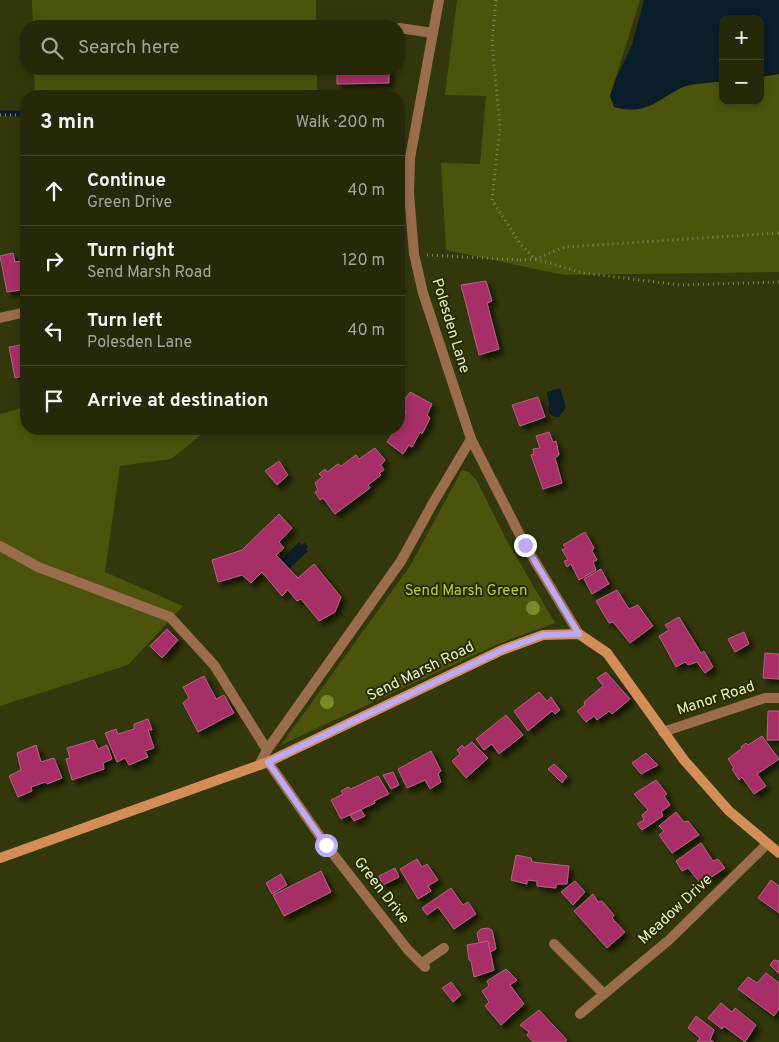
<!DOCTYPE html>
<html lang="en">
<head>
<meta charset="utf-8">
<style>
	body { margin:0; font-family:Overpass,sans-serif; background:#323517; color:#f1f3f6 }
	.controls { position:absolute; right:15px; top:15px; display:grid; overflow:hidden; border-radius:10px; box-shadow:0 2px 8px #0003 }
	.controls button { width:45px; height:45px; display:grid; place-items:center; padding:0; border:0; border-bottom:1px solid #42452a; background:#262909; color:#f1f3f6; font:25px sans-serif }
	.stop { position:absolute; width:15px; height:15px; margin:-11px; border:4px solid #bea9f5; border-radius:50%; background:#fff }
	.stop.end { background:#bea9f5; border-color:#fff; box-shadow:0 1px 5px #0008 }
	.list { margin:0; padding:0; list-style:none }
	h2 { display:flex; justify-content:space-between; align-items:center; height:65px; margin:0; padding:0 20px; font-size:21px }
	h2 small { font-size:16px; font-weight:400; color:#a4a69c }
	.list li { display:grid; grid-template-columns:32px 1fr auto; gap:15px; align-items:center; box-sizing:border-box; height:70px; padding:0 20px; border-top:1px solid #42452a }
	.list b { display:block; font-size:19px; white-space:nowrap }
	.list p { margin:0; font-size:16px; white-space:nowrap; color:#a4a69c }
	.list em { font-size:16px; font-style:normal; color:#a4a69c }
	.icon { flex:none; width:28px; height:28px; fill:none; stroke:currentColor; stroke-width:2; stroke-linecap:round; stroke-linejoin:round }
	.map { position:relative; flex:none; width:779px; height:1042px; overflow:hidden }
	.search { position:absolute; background:#262909; box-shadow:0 2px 8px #0003; left:20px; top:20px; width:385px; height:55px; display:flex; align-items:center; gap:12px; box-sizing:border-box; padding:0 18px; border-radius:20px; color:#a4a69c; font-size:19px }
	.panel { position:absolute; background:#262909; box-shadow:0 2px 8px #0003; left:20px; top:90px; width:385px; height:345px; border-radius:20px }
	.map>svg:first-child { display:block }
</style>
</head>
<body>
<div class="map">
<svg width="779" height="1042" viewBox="0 0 779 1042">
	<defs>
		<filter id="shadow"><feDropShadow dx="4.5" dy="4.5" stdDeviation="2.5" flood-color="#0009"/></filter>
	</defs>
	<rect width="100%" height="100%" fill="#32370c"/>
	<g fill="#4c540b">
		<polygon points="32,0 316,0 316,26 33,26"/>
		<polygon points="457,0 640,0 610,96 723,81 723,101 760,101 760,77 779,74 779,272 564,275 446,250 441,163 480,164 486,96 445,95"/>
		<polygon points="34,69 317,69 317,96 35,96"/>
		<polygon points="26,407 26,429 208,429 171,459 120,466 105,572 183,606 128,665 0,706 0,414"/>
		<polygon points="462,470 469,472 477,481 506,539 555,623 498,644 281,745 410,566"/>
	</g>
	<g fill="#0a1d29">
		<path d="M 644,0 L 779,0 L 779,74 L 760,77 L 760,19 L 723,19 L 723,81 C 711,83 694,82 683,87 C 656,100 647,116 614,107 L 610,96 L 615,81 L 632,45 Z"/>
		<path d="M 560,388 L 566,407 L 559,417 C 552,417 549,415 548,408 L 549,404 L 547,392 Z"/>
		<polygon points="299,542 301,545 305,543 308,547 306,549 308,551 289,569 281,560"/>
	</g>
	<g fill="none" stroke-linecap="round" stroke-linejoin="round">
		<polyline stroke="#0a1d29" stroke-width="5.5" points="0,113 26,114"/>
	</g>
	<g fill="#a72d66" stroke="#b16481" filter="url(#shadow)">
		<polygon points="337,69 389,69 389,83 337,84"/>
		<polygon points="13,253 15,262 24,261 26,272 26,289 7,292 0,256"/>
		<polygon points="486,281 492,301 487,303 499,349 479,355 461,285"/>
		<polygon points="26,344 26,375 15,378 9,347"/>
		<polygon points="410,392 432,404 427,415 430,418 422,434 420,432 412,447 409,445 403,454 387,442 396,429 399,429 399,424 406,412 399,408"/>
		<polygon points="538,397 545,417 520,426 512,405"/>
		<polygon points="549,432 553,442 556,441 559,455 555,458 562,483 543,489 531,455 534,454 533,449 540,448 536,436"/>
		<polygon points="375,448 385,460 381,465 384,470 379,473 381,475 368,485 370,488 335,514 323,498 320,500 315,492 318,490 315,483 322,477 319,474 325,469 327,472 338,464 341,466 356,455 359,459"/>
		<polygon points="279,461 288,475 277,485 265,471"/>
		<polygon points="279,514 292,528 279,542 284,548 276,555 298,578 314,564 341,597 335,612 319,621 301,599 297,601 288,590 282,596 262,572 251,583 242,575 218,582 212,560 242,550"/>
		<polygon points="585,532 594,548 592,551 597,560 593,562 596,570 579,580 571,564 567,567 564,561 568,560 562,550 566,548 563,545"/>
		<polygon points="601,569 609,584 592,594 584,579"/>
		<polygon points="617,590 629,609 638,605 653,626 630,643 613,622 609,623 596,601"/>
		<polygon points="679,617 701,653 704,651 713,667 705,673 697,662 688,665 685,662 676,667 659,636 669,630 665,625"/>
		<polygon points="167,629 178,640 162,658 150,646"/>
		<polygon points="744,632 749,644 735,652 728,639"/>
		<polygon points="765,653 779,654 779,679 763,678"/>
		<polygon points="606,672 630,699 612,714 609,711 597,720 594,716 586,722 577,711 585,705 584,702 603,686 597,678"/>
		<polygon points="204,676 216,699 224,695 234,713 198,732 183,703 189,698 183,687"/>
		<polygon points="539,692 547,701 551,697 560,710 555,714 552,711 528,731 514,711"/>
		<polygon points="768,711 779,711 779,740 767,740"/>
		<polygon points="506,715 523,735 499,754 492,744 484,750 476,739"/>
		<polygon points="148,719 152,730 148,730 154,748 145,751 148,757 129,765 125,758 117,762 105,733 116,729 118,734 134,729 134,724"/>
		<polygon points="762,736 779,759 757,774 766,786 754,794 742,777 739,780 732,769 734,768 728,759 742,748 741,747 746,743 748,745"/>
		<polygon points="94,740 98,749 107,745 112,759 103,763 104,769 72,780 66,759 70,758 67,748"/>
		<polygon points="472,742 488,758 466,778 452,761 460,754 457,750 462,745 464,748"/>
		<polygon points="36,745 41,762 54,758 62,778 47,784 45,782 31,787 32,791 18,797 9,776 21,770 17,753"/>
		<polygon points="431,751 441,771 438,774 441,782 430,789 425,780 407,788 398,769"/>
		<polygon points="646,753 658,765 641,774 632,763"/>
		<polygon points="554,764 567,776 562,783 548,769"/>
		<polygon points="393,772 399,785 391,789 383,775"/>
		<polygon points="378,776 389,794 374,801 375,803 341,819 331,800 343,794 341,791 348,787 351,789"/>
		<polygon points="656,780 667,794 664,796 670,805 661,812 663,816 642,830 637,824 644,820 642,815 648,810 634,794"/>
		<polygon points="361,810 365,816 354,821 350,815"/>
		<polygon points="676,812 684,822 688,821 699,835 672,853 659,835 664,831 659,826"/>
		<polygon points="701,843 713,861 718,859 725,868 701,884 688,868 682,871 676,861"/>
		<polygon points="516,855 531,858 532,862 569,866 567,884 556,884 556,888 537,886 537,881 527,880 527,884 511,880"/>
		<polygon points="417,859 422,867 427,864 438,880 428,886 431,891 418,899 400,869"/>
		<polygon points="395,868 399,877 383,885 379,876"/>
		<polygon points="321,871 331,892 284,916 273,895"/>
		<polygon points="281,874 287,885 272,894 266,883"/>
		<polygon points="771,880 779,886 779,913 758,898"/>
		<polygon points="575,881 585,892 573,905 561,892"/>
		<polygon points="451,888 463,905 468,902 476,914 454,929 438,907 427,915 422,908"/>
		<polygon points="593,894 598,902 602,901 614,915 612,918 625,932 607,948 574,911"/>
		<polygon points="488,928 492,930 496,949 490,952 488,941 479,943 477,933 481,929"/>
		<polygon points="488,941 494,970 474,977 471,961 469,960 467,945"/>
		<polygon points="774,960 779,961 779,974 770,965"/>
		<polygon points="506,969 517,980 510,985 524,1004 501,1025 485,1006 489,1002 482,991 489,986 487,981"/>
		<polygon points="766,973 779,983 779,1009 774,1016 738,989 748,977 757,983"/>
		<polygon points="451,982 461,995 453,1002 442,988"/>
		<polygon points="721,1003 732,1012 735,1008 756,1025 745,1042 724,1026 722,1029 708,1018"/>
		<polygon points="539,1010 567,1040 565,1042 533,1042 527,1035 529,1032 520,1025"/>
		<polygon points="696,1016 714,1030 710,1040 714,1042 697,1042 700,1038 688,1028"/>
	</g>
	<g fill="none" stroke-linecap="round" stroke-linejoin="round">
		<g stroke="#81875d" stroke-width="3" stroke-dasharray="1 4" stroke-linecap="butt">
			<polyline points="496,0 492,42 500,126 492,200 521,245 535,259 583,273 681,285 779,282"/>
			<polyline points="0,115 26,115"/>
			<polyline points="427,255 520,260"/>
			<polyline points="520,260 535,259 565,247 779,233"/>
		</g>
		<g stroke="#9b6d4d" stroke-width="10">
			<polyline points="399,28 433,33"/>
			<polyline points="0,546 38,567 170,617 214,665 267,750"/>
		</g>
		<g stroke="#9b6d4d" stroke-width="10">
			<polyline points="399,194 409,194"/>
			<polyline points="0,318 26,312"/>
			<polyline points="663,732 765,698 779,698"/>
			<polyline points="268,762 326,845 408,950 425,967"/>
			<polyline points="259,765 267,750 401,561 433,503 471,439"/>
			<polyline points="554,944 604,994"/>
			<polyline points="422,963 444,948"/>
			<polyline points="580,1014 669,940 767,844"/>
		</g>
		<polyline stroke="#9b6d4d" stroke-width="10" points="439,0 410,158 409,194 414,254 423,293 471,439 525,545 579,634"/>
		<polyline stroke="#d58d57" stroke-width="10" points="0,858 268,762 502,650 543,635 579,634 607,653 684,760 729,811 779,853"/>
	</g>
	<g fill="#7c882a">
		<circle cx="533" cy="608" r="7"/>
		<circle cx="327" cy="702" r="7"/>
	</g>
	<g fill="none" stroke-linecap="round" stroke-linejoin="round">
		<polyline stroke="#bea9f5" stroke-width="6" points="326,845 268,762 502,650 543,635 579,634 525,545"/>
	</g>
	<g text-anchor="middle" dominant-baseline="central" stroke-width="4" stroke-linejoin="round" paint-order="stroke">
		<g font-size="15" fill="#eaf2ca" stroke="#282d01">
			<text transform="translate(450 326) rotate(73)">Polesden Lane</text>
			<text transform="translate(421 672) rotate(-26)">Send Marsh Road</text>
			<text transform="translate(716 699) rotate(-18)">Manor Road</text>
			<text transform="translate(381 891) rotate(52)">Green Drive</text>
			<text transform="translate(676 910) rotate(-43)">Meadow Drive</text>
		</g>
		<g font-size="15" fill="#b9ca43" stroke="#282d01">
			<text x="466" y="591">Send Marsh Green</text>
		</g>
	</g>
</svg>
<div class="controls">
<button>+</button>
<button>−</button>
</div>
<div class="stop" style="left:326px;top:845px"></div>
<div class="stop end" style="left:525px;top:545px"></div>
<div class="search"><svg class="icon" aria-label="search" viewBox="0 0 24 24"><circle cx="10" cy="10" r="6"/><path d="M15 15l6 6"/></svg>Search here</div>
<section class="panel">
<h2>3 min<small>Walk · 200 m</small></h2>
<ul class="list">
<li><svg class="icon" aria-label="ahead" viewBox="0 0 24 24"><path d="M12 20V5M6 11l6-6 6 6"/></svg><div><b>Continue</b><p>Green Drive</p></div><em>40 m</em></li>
<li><svg class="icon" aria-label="right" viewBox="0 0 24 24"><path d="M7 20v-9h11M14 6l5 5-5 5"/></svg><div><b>Turn right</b><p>Send Marsh Road</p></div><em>120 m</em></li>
<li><svg class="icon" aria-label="left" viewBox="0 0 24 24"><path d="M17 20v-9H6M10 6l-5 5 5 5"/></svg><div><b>Turn left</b><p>Polesden Lane</p></div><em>40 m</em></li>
<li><svg class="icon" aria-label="arrive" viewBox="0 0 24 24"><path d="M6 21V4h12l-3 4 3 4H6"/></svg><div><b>Arrive at destination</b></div></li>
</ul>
</section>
</div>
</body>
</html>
